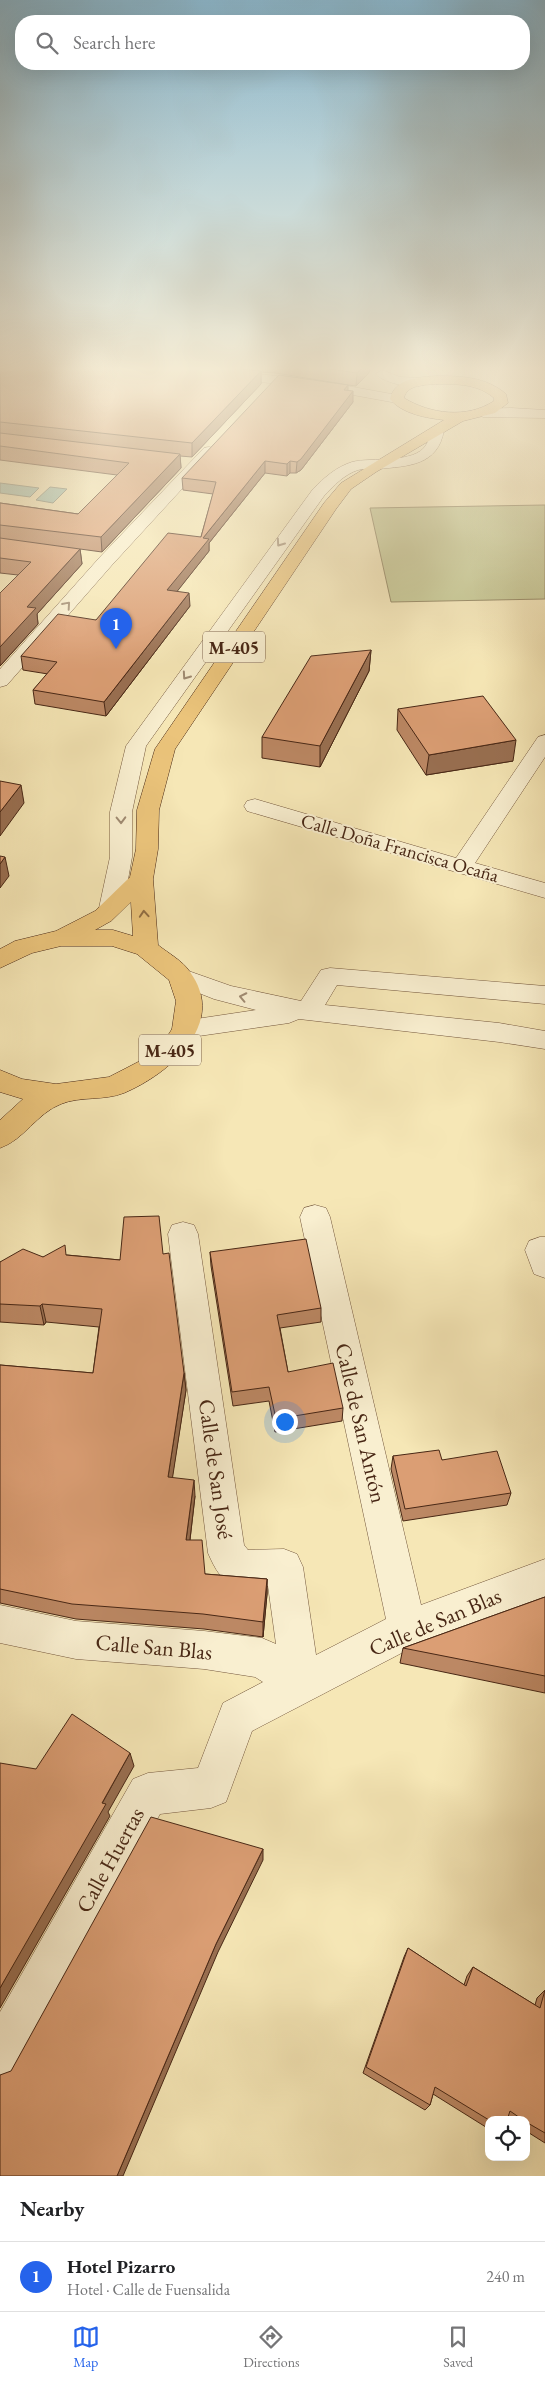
<!DOCTYPE html>
<html lang="en">
<head>
<meta charset="utf-8">
<style>
	body { margin:0; font-family:"EB Garamond",serif; background:#f2f2f2; color:#202124 }
	.controls { position:absolute; right:15px; bottom:15px; display:grid; overflow:hidden; border-radius:10px; box-shadow:0 5px 20px #0002 }
	.controls button { width:45px; height:45px; display:grid; place-items:center; padding:0; border:0; border-bottom:1px solid #e0e0e0; background:#fff; color:#202124; font:25px sans-serif }
	.you { position:absolute; left:284px; top:1421px; width:18px; height:18px; margin:-12px; border:4px solid #fff; border-radius:50%; background:#1a73e8; box-shadow:0 0 0 8px #1a73e833 }
	.badge { display:grid; place-items:center; width:32px; height:32px; border-radius:50%; background:#2563eb; color:#fff; font-size:16px; font-weight:700 }
	.pin { position:absolute; translate:-50% -41px; filter:drop-shadow(0 1px 2px #0008) }
	.pin::after { content:''; position:absolute; top:26px; width:18px; height:15px; background:inherit; clip-path:polygon(0 0,100% 0,50% 100%) }
	.list { margin:0; padding:0; list-style:none }
	h2 { display:flex; justify-content:space-between; align-items:center; height:65px; margin:0; padding:0 20px; font-size:21px }
	h2 small { font-size:16px; font-weight:400; color:#757577 }
	.list li { display:grid; grid-template-columns:32px 1fr auto; gap:15px; align-items:center; box-sizing:border-box; height:70px; padding:0 20px; border-top:1px solid #e0e0e0 }
	.list b { display:block; font-size:19px; white-space:nowrap }
	.list p { margin:0; font-size:16px; white-space:nowrap; color:#757577 }
	.list em { font-size:16px; font-style:normal; color:#757577 }
	.icon { flex:none; width:28px; height:28px; fill:none; stroke:currentColor; stroke-width:2; stroke-linecap:round; stroke-linejoin:round }
	.map { position:relative; flex:none; width:545px; height:2176px; overflow:hidden }
	.search { position:absolute; background:#fff; box-shadow:0 5px 20px #0002; left:15px; right:15px; top:15px; height:55px; display:flex; align-items:center; gap:12px; box-sizing:border-box; padding:0 18px; border-radius:20px; color:#757577; font-size:19px }
	.sheet { height:135px; background:#fff }
	nav { display:flex; justify-content:space-around; align-items:center; box-sizing:border-box; height:70px; border-top:1px solid #e0e0e0; background:#fff; font-size:14px; color:#757577 }
	nav a { display:grid; justify-items:center; gap:2px }
	nav .on { color:#2563eb }
	.map>svg:first-child { display:block }
</style>
</head>
<body>
<div class="map">
<svg width="545" height="2176" viewBox="0 0 545 2176">
	<rect width="100%" height="100%" fill="#f6e7b6"/>
	<filter id="stains"><feTurbulence type="fractalNoise" baseFrequency=".004" numOctaves="4"/><feColorMatrix values="0 0 0 0 .2 0 0 0 0 .09 0 0 0 0 .02 0 0 0 .5 -.17"/></filter>
	<radialGradient id="worn" r=".72"><stop offset=".6" stop-color="#630" stop-opacity="0"/><stop offset="1" stop-color="#630" stop-opacity=".3"/></radialGradient>
	<polygon fill="#c0c48c" stroke="#847650" points="545,505 545,599 391,602 370,508"/>
	<g fill="#9dc0af" stroke="#7b8371">
		<polygon points="0,483 39,488 30,497 0,493"/>
		<polygon points="50,487 67,489 53,503 36,500"/>
	</g>
	<g fill="none" stroke-linecap="round" stroke-linejoin="round">
		<g stroke="#74573d" stroke-width="1">
			<g id="minor">
				<polygon points="224,370 320,381 397,395 404,399 397,403 320,389 219,377 218,374 219,371"/>
				<path d="M 382,370 L 400,377 L 421,378 L 428,382 C 419,392 383,383 376,374 Z"/>
				<polygon points="511,408 545,410 545,418 483,417 476,413 483,409"/>
				<path d="M 437,426 L 444,430 C 438,466 408,466 378,469 C 371,470 365,468 358,470 C 345,474 333,486 324,496 L 146,746 L 132,812 L 132,857 L 123,908 L 119,913 L 111,916 L 103,913 L 99,908 L 110,857 L 110,812 L 126,746 L 313,489 C 324,478 336,467 352,462 C 371,457 415,464 426,445 C 429,441 429,435 430,430 Z"/>
				<polygon points="209,447 214,448 216,451 214,454 112,565 7,685 0,687 0,669 100,557 204,448"/>
				<polygon points="545,735 545,757 475,863 545,883 545,898 247,811 244,806 247,801 255,799 456,858 538,737"/>
				<polygon points="180,968 231,986 301,1001 321,970 330,968 545,986 545,1004 337,985 325,1005 499,1023 545,1031 545,1049 499,1042 299,1019 289,1023 185,1038 176,1036 172,1029 176,1022 256,1010 214,999 171,982 167,976 171,970"/>
				<path d="M 315,1205 L 326,1208 L 330,1217 L 421,1605 L 545,1559 L 545,1597 L 417,1645 L 252,1731 L 226,1802 L 211,1808 L 160,1814 L 17,2075 L 0,2082 L 0,2012 L 133,1779 L 148,1773 L 198,1768 L 223,1703 L 263,1682 L 255,1677 L 204,1669 L 76,1659 L 0,1643 L 0,1605 L 76,1621 L 204,1631 L 262,1638 L 276,1644 L 268,1586 C 233,1588 223,1588 208,1553 L 168,1234 L 172,1225 L 183,1222 L 194,1225 L 198,1234 L 244,1545 L 248,1550 L 284,1549 L 297,1554 L 303,1567 L 316,1655 L 386,1619 L 300,1217 L 304,1208 Z"/>
				<polygon points="540,1237 545,1237 545,1278 534,1274 525,1250 529,1241"/>
			</g>
		</g>
		<g stroke="#482715" stroke-width="1">
			<path id="major" d="M 437,376 C 462,376 486,377 506,394 L 508,403 L 495,413 L 463,421 L 376,472 L 351,489 L 336,509 L 175,749 L 159,810 L 158,849 L 153,879 L 158,945 C 168,953 183,961 190,972 C 228,1024 169,1074 124,1093 C 104,1101 80,1096 61,1104 C 37,1113 24,1140 0,1148 L 0,1120 L 23,1099 L 0,1092 L 0,1070 L 22,1079 L 56,1084 L 109,1077 L 140,1061 L 167,1037 L 172,1029 L 176,1001 L 169,980 L 137,954 L 112,946 L 61,946 L 32,953 L 0,968 L 0,949 L 15,941 L 56,931 L 95,911 L 130,877 L 136,849 L 137,810 L 155,749 L 324,503 L 341,483 L 444,420 C 427,418 402,414 390,399 C 395,378 419,377 437,376 ZM 437,384 C 458,384 478,384 494,398 L 494,401 C 467,419 430,414 404,398 C 407,384 426,385 437,384 ZM 131,902 L 133,936 L 113,930 L 95,930 L 111,921 Z"/>
		</g>
		<use href="#minor" fill="#f9efd0" fill-rule="evenodd"/>
		<use href="#major" fill="#ebc47b" fill-rule="evenodd"/>
	</g>
	<g fill="#bc8864" stroke="#482715">
		<polygon points="0,366 372,366 368,374 356,386 348,385 348,391 353,402 301,470 296,473 290,473 287,476 265,473 209,543 209,551 177,591 190,606 106,716 35,704 33,690 48,674 23,670 21,656 96,620 201,537 213,494 183,490 182,478 348,385 276,373 261,372 261,384 192,457 180,456 181,468 102,552 80,549 82,564 37,614 38,624 0,666 0,593 18,575 0,573 0,503 78,514 117,475 0,460"/>
		<polygon points="371,650 369,671 320,767 262,758 262,737"/>
		<polygon points="398,709 513,761 426,775 397,730"/>
		<polygon points="210,1252 321,1308 321,1322 280,1328 288,1372 343,1408 342,1421 275,1432 269,1401 233,1406 211,1266"/>
		<polygon points="163,1254 184,1373 186,1390 172,1478 195,1496 190,1540 205,1574 267,1579 267,1594 263,1637 204,1629 76,1619 0,1603 0,1365 93,1373 99,1327 46,1322 44,1325 0,1322 0,1262 43,1257 67,1255 120,1260"/>
		<polygon points="393,1456 442,1460 511,1493 507,1505 403,1521 391,1469"/>
		<polygon points="545,1597 545,1693 400,1663 403,1648"/>
		<polygon points="408,1948 464,1985 467,1976 473,1967 535,2005 537,1998 545,1990 545,2143 526,2131 526,2120 489,2120 489,2129 433,2094 430,2105 425,2110 363,2073 404,1957"/>
	</g>
	<g fill="#996f51" stroke="#482715">
		<polygon points="364,366 372,366 368,374 356,386 357,373"/>
		<polygon points="261,371 261,384 192,457 192,443"/>
		<polygon points="353,391 353,402 301,470 296,473 297,462"/>
		<polygon points="180,454 181,468 102,552 101,537"/>
		<polygon points="265,461 265,473 209,543 209,551 168,603 167,590 203,538"/>
		<polygon points="290,461 290,473 287,476 287,464"/>
		<polygon points="80,549 82,564 37,614 38,624 0,666 0,647 27,607"/>
		<polygon points="189,593 190,606 106,716 104,702"/>
		<polygon points="371,650 369,671 320,767 320,746"/>
		<polygon points="516,740 513,761 426,775 429,755"/>
		<polygon points="21,785 24,803 0,836 0,812"/>
		<polygon points="5,857 9,876 0,888 0,864"/>
		<polygon points="42,1304 46,1322 44,1325 40,1306"/>
		<polygon points="184,1373 186,1390 170,1494 168,1477"/>
		<polygon points="194,1480 195,1496 188,1556 186,1540"/>
		<polygon points="267,1579 267,1594 263,1637 263,1622"/>
		<polygon points="130,1753 134,1766 108,1812 110,1816 0,2008 0,1988"/>
		<polygon points="263,1849 263,1860 218,1952 123,2176 117,2176 216,1944"/>
	</g>
	<g fill="#db9e74" stroke="#482715">
		<polygon points="0,366 206,366 261,371 192,443 0,422"/>
		<polygon points="309,366 364,366 357,373"/>
		<polygon points="279,375 348,385 344,390 353,391 301,459 297,462 290,461 287,464 265,461 203,538 209,539 167,590 189,593 104,702 33,690 57,662 21,656 58,614 96,620 168,533 201,537 216,482 182,478"/>
		<polygon points="0,433 180,454 101,537 0,525 0,503 78,514 129,463 0,446"/>
		<polygon points="0,538 80,549 27,607 36,608 0,647 0,593 31,562 0,558"/>
		<polygon points="371,650 320,746 262,737 311,656"/>
		<polygon points="483,696 516,740 429,755 398,709"/>
		<polygon points="0,781 21,785 0,812"/>
		<polygon points="0,856 5,857 0,864"/>
		<polygon points="159,1216 163,1254 169,1253 184,1373 168,1477 194,1480 186,1540 202,1540 205,1574 267,1579 263,1622 203,1614 72,1604 0,1589 0,1365 93,1373 102,1309 42,1304 40,1306 0,1304 0,1262 23,1249 43,1257 65,1245 66,1255 120,1260 124,1217"/>
		<polygon points="306,1239 321,1308 277,1315 288,1372 333,1363 343,1408 276,1419 269,1387 232,1392 210,1252"/>
		<polygon points="439,1450 442,1460 497,1451 511,1493 405,1509 393,1456"/>
		<polygon points="545,1597 545,1676 403,1648"/>
		<polygon points="72,1714 130,1753 102,1803 106,1804 0,1988 0,1763 36,1769"/>
		<polygon points="151,1817 263,1849 216,1944 117,2176 0,2176 0,2075 11,2071"/>
		<polygon points="408,1948 466,1986 473,1967 540,2008 545,1990 545,2133 526,2122 526,2120 523,2120 510,2111 507,2120 489,2120 435,2087 430,2105 366,2067"/>
	</g>
	<defs><path id="oneway-chevron" d="M-2-3.5L2.5 0L-2 3.5" fill="none" stroke-width="1.6" stroke-linecap="round" stroke-linejoin="round" transform="scale(1.25)"/></defs>
	<g stroke="#a08b72">
		<use href="#oneway-chevron" transform="translate(280 543) rotate(125)"/>
		<use href="#oneway-chevron" transform="translate(67 605) rotate(-49)"/>
		<use href="#oneway-chevron" transform="translate(186 676) rotate(125)"/>
		<use href="#oneway-chevron" transform="translate(121 820) rotate(89)"/>
		<use href="#oneway-chevron" transform="translate(243 997) rotate(-168)"/>
	</g>
	<use stroke="#916e43" href="#oneway-chevron" transform="translate(144 914) rotate(-94)"/>
	<linearGradient id="sky" x2="0" y2="1"><stop stop-color="#8ab9d1"/><stop offset="0.55" stop-color="#fbf4de"/><stop offset="1" stop-color="#fbf4de" stop-opacity="0"/></linearGradient>
	<rect width="545" height="670" fill="url(#sky)"/>
	<g text-anchor="middle" dominant-baseline="central" stroke-width="4" stroke-linejoin="round" paint-order="stroke">
		<g fill="#f9efd0" stroke="#7d634d" stroke-width="1">
			<rect x="203" y="631.5" width="62" height="31" rx="4"/>
			<rect x="139" y="1034.5" width="62" height="31" rx="4"/>
		</g>
		<g font-size="18" font-weight="bold" fill="#482715">
			<text x="234" y="647">M-405</text>
			<text x="170" y="1050">M-405</text>
		</g>
		<g font-size="19" fill="#482715" stroke="#f9efd0">
			<text transform="translate(400 848) rotate(16)">Calle Doña Francisca Ocaña</text>
		</g>
		<g font-size="22" fill="#482715" stroke="#f9efd0">
			<text transform="translate(361 1423) rotate(77)">Calle de San Antón</text>
			<text transform="translate(216 1469) rotate(82)">Calle de San José</text>
			<text transform="translate(435 1622) rotate(-23)">Calle de San Blas</text>
			<text transform="translate(154 1647) rotate(5)">Calle San Blas</text>
			<text transform="translate(110 1860) rotate(-61)">Calle Huertas</text>
		</g>
	</g>
	<rect width="100%" height="100%" filter="url(#stains)"/>
	<rect width="100%" height="100%" fill="url(#worn)"/>
</svg>
<div class="controls">
<button><svg class="icon" aria-label="locate" viewBox="0 0 24 24"><circle cx="12" cy="12" r="6"/><path d="M12 2v4M12 18v4M2 12h4M18 12h4"/></svg></button>
</div>
<div class="you"></div>
<div class="pin badge" style="left:116px;top:649px">1</div>
<div class="search"><svg class="icon" aria-label="search" viewBox="0 0 24 24"><circle cx="10" cy="10" r="6"/><path d="M15 15l6 6"/></svg>Search here</div>
</div>
<section class="sheet">
<h2>Nearby<small></small></h2>
<ul class="list">
<li><span class="badge">1</span><div><b>Hotel Pizarro</b><p>Hotel · Calle de Fuensalida</p></div><em>240 m</em></li>
</ul>
</section>
<nav>
<a class="on"><svg class="icon" aria-label="map" viewBox="0 0 24 24"><path d="M3 6l6-2 6 2 6-2v14l-6 2-6-2-6 2zM9 4v14M15 6v14"/></svg>Map</a>
<a><svg class="icon" aria-label="directions" viewBox="0 0 24 24"><path d="M12 3l9 9-9 9-9-9zM9 14v-3h6M13 9l2 2-2 2"/></svg>Directions</a>
<a><svg class="icon" aria-label="saved" viewBox="0 0 24 24"><path d="M7 4h10v16l-5-4-5 4z"/></svg>Saved</a>
</nav>
</body>
</html>
